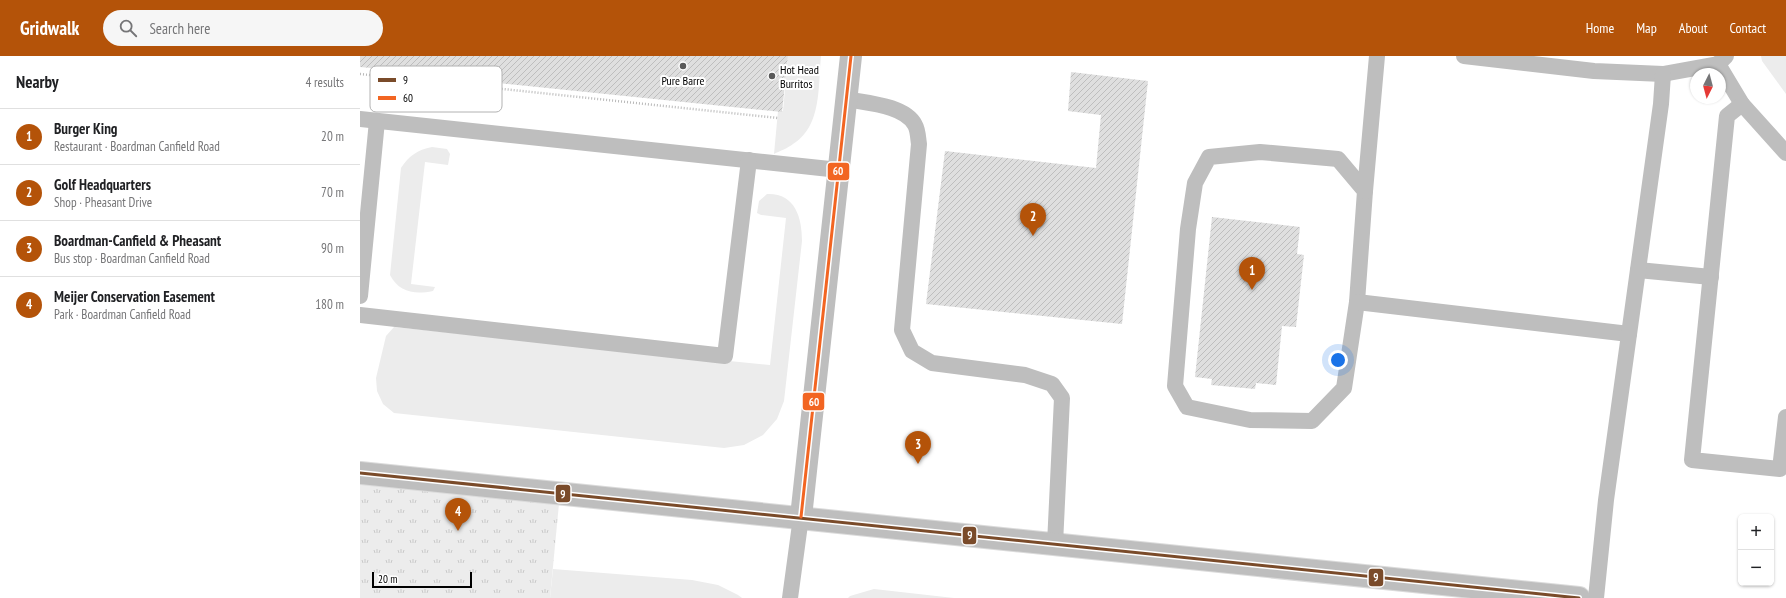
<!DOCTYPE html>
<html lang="en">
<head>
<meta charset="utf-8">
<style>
	body { margin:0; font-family:"PT Sans Narrow",sans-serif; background:#f6f6f6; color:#202124 }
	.controls { position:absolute; right:12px; bottom:12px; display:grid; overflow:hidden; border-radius:6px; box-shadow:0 1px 3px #0004 }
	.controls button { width:36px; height:36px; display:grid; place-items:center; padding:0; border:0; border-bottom:1px solid #e0e0e0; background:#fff; color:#202124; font:20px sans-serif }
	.compass { position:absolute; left:1330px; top:12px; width:36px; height:36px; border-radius:50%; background:#fff; box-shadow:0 1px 3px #0004; rotate:186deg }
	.scale { position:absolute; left:12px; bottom:10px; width:100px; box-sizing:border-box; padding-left:4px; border:2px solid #000; border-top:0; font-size:11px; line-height:14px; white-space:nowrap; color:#000; -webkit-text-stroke:3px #fff; paint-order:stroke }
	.you { position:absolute; left:978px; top:304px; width:14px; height:14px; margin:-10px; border:3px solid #fff; border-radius:50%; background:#1a73e8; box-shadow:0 0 0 6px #1a73e833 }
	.badge { display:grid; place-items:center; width:26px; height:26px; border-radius:50%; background:#b45309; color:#fff; font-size:13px; font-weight:700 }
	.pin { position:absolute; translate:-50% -33px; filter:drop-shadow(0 1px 2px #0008) }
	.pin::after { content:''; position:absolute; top:21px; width:14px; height:12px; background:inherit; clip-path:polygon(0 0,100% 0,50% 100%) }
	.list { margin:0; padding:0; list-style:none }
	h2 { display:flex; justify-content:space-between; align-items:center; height:52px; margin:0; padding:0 16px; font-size:17px }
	h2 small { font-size:13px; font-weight:400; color:#757577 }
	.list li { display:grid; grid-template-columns:26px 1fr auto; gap:12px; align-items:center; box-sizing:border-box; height:56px; padding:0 16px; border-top:1px solid #e0e0e0 }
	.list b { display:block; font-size:15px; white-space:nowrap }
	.list p { margin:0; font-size:13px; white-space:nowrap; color:#757577 }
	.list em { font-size:13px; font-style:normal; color:#757577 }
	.icon { flex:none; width:22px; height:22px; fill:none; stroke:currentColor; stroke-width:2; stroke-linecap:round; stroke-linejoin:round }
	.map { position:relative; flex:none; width:1426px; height:542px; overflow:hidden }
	header { display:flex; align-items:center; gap:24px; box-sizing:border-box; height:56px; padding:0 20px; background:#b45309; color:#fff }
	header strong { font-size:19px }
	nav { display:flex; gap:22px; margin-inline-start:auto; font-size:14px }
	.search { width:280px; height:36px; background:#f6f6f6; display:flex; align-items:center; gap:10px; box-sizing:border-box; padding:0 14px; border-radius:22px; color:#757577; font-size:15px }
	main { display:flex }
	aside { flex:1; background:#fff }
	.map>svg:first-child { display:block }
</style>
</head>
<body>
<header>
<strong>Gridwalk</strong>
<div class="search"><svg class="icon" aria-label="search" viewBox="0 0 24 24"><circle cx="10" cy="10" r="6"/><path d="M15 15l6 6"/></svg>Search here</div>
<nav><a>Home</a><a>Map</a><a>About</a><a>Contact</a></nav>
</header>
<main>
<aside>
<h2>Nearby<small>4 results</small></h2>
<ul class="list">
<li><span class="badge">1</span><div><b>Burger King</b><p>Restaurant · Boardman Canfield Road</p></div><em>20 m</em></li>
<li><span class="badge">2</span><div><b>Golf Headquarters</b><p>Shop · Pheasant Drive</p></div><em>70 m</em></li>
<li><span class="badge">3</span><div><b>Boardman-Canfield &amp; Pheasant</b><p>Bus stop · Boardman Canfield Road</p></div><em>90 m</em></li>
<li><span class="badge">4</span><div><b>Meijer Conservation Easement</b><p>Park · Boardman Canfield Road</p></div><em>180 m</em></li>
</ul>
</aside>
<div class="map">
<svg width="1426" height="542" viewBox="0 0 1426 542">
	<defs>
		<pattern id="park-tufts" width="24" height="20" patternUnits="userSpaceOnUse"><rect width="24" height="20" fill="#ececec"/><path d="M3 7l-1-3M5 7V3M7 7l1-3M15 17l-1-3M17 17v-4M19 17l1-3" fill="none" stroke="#c9c9c9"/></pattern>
		<pattern id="building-hatch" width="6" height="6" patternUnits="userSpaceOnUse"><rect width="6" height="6" fill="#dfdfdf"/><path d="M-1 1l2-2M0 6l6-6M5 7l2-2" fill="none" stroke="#bebebe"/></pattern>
	</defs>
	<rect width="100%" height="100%" fill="#fff"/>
	<g fill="#ececec">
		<path d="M 428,0 L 461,0 C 458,30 462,70 433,88 C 428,92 420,95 414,98 L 418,55 L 423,55 Z"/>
		<polygon points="1401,0 1426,0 1426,38 1402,5"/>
		<path d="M 72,91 L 87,93 L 90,98 L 88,109 L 65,106 L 51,228 L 75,231 L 73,235 C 54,239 39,236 30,219 L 41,112 C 49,100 57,94 72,91 Z"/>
		<path d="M 407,138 C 435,137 442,161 442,185 L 424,345 L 417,363 L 403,379 L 384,389 L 364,392 L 34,357 L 23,348 L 17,335 L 16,322 L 26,280 L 34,271 L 410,309 L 426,162 L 401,159 L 397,157 L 399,145 Z"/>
		<polygon points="193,513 332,524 358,529 378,539 382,542 190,542"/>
		<polygon points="514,533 594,542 488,542 490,540"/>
	</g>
	<polygon fill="url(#park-tufts)" points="0,417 200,437 190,542 0,542"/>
	<g fill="url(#building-hatch)">
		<polygon points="0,0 428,0 422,56 99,23 97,43 40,37 43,15 0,11"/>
		<polygon points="711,16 788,25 762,268 566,248 585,95 736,112 741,59 708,55"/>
		<polygon points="852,161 940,171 937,198 944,199 936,271 922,270 916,329 896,327 895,333 851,329 852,323 835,321"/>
	</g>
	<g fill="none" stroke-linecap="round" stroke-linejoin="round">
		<g stroke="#dbdbdb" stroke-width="24">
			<polyline id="primary" points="0,417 1219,542"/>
		</g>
		<g stroke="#b9b9b9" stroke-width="2.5" stroke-dasharray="1 2" stroke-linecap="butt">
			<polyline points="0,18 105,29"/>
			<polyline points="106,24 105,29 418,62"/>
		</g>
		<g stroke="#bebebe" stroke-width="16">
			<polyline points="1104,0 1234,15 1303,18 1358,8 1366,0"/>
			<polyline points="1358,8 1382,48"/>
			<path d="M 486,43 C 506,47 545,49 555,69 C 558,74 558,82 559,88 L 542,274 L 552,295 L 572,307 L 665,319 L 692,328 L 702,342 L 695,488"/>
			<polyline points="0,63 479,114"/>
			<polygon points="900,96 978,103 1005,135 997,246 984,332 952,365 890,364 827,351 815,330 828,173 835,127 849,101"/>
			<polyline points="1426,97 1382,48 1367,60 1332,404 1420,413 1426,361"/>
			<polyline points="1005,135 1017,0"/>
			<polyline points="1278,214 1351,221"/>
			<polyline points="0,240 17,65"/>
			<polyline points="997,246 1269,278"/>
			<polyline points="0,259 365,300 389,104"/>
			<polyline points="430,542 441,461"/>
			<polyline points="1236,542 1246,444 1301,48 1303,18"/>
		</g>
		<polyline stroke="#bebebe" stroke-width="22" points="441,461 491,0"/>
		<use href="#primary" stroke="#bebebe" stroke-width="22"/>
		<g stroke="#fff" stroke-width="6">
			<polyline id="bus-1" points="0,417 1219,542"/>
		</g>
		<g stroke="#fff" stroke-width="6">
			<polyline id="bus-2" points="441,461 491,0"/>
		</g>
		<use href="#bus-1" stroke="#7a4b2a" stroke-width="3"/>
		<use href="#bus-2" stroke="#f26522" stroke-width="3"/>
	</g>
	<g fill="#595959" stroke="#fff" stroke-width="1.5">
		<circle cx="323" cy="10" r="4"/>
		<circle cx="412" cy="20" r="4"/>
	</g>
	<g text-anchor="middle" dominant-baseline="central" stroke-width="4" stroke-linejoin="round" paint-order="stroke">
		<g font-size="12" fill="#000" stroke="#fff" text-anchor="start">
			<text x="420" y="13">Hot Head<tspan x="420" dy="14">Burritos</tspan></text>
			<text x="323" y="24" text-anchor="middle">Pure Barre</text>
		</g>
	</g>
	<rect x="10" y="10" width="132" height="46" rx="6" fill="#fff" stroke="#b2b2b2" stroke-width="1"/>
	<rect x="18" y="22" width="18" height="4" fill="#7a4b2a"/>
	<rect x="18" y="40" width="18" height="4" fill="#f26522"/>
	<g font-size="11" fill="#000">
		<text x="43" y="28">9</text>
		<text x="43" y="46">60</text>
	</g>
	<g stroke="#fff" stroke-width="1.5">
		<rect x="467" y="106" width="23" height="19" rx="4" fill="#f26522"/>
		<rect x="442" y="336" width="23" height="19" rx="4" fill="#f26522"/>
		<rect x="195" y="428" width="16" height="19" rx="4" fill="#7a4b2a"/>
		<rect x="602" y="470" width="15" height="19" rx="4" fill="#7a4b2a"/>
		<rect x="1008" y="512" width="16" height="19" rx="4" fill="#7a4b2a"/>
	</g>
	<g font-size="11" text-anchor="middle" font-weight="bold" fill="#fff">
		<text x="478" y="119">60</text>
		<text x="454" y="350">60</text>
		<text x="203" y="442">9</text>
		<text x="610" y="483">9</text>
		<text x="1016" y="525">9</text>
	</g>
</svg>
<div class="controls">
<button>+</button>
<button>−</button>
</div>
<svg class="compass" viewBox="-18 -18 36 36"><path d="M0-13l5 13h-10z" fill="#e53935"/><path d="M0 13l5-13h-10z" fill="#757577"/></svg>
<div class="scale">20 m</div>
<div class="you"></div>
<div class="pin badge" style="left:892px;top:234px">1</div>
<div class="pin badge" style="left:673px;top:180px">2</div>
<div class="pin badge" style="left:558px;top:408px">3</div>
<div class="pin badge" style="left:98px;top:475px">4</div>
</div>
</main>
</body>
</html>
